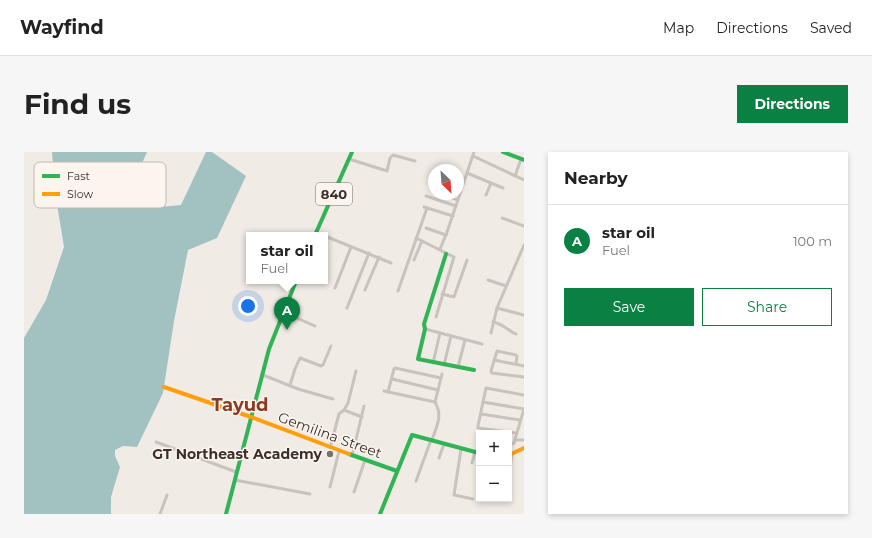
<!DOCTYPE html>
<html lang="en">
<head>
<meta charset="utf-8">
<style>
	body { margin:0; font-family:Montserrat,sans-serif; background:#f6f6f6; color:#222 }
	.controls { position:absolute; right:12px; bottom:12px; display:grid; overflow:hidden; border-radius:0px; box-shadow:0 2px 6px #0003 }
	.controls button { width:36px; height:36px; display:grid; place-items:center; padding:0; border:0; border-bottom:1px solid #e0e0e0; background:#fff; color:#222; font:20px sans-serif }
	.compass { position:absolute; left:404px; top:12px; width:36px; height:36px; border-radius:50%; background:#fff; box-shadow:0 2px 6px #0003; rotate:155deg }
	.you { position:absolute; left:224px; top:154px; width:14px; height:14px; margin:-10px; border:3px solid #fff; border-radius:50%; background:#1a73e8; box-shadow:0 0 0 6px #1a73e833 }
	.badge { display:grid; place-items:center; width:26px; height:26px; border-radius:50%; background:#0b8043; color:#fff; font-size:13px; font-weight:700 }
	.pin { position:absolute; translate:-50% -33px; filter:drop-shadow(0 1px 2px #0008) }
	.pin::after { content:''; position:absolute; top:21px; width:14px; height:12px; background:inherit; clip-path:polygon(0 0,100% 0,50% 100%) }
	.popup { position:absolute; left:222px; top:80px; width:82px; height:52px; box-sizing:border-box; display:grid; place-content:center; border-radius:0px; background:#fff; filter:drop-shadow(0 1px 3px #0005); font-size:13px; white-space:nowrap; color:#767676 }
	.popup b { font-size:15px; color:#222 }
	.popup::after { content:''; position:absolute; left:50%; top:100%; margin-left:-8px; border:8px solid transparent; border-top-color:#fff }
	.list { margin:0; padding:0; list-style:none }
	h2 { display:flex; justify-content:space-between; align-items:center; height:52px; margin:0; padding:0 16px; font-size:17px }
	h2 small { font-size:13px; font-weight:400; color:#767676 }
	.list li { display:grid; grid-template-columns:26px 1fr auto; gap:12px; align-items:center; box-sizing:border-box; height:72px; padding:0 16px; border-top:1px solid #e0e0e0 }
	.list b { display:block; font-size:15px; white-space:nowrap }
	.list p { margin:0; font-size:13px; white-space:nowrap; color:#767676 }
	.list em { font-size:13px; font-style:normal; color:#767676 }
	.actions { display:flex; gap:8px; padding:12px 16px }
	.actions a { flex:1; padding:9px 0; border:1px solid #0b8043; border-radius:0px; text-align:center; font-size:14px; color:#0b8043 }
	.actions .main { background:#0b8043; color:#fff }
	.map { position:relative; flex:none; width:500px; height:362px; overflow:hidden; border-radius:0px }
	header { display:flex; align-items:center; gap:24px; box-sizing:border-box; height:56px; padding:0 20px; background:#fff; border-bottom:1px solid #e0e0e0 }
	header strong { font-size:19px }
	nav { display:flex; gap:22px; margin-inline-start:auto; font-size:14px }
	.intro { display:flex; align-items:center; justify-content:space-between; box-sizing:border-box; height:96px; padding:0 24px }
	h1 { margin:0; font-size:28px }
	.button { padding:10px 18px; border-radius:0px; background:#0b8043; color:#fff; font-size:14px; font-weight:700 }
	main { display:flex; gap:24px; padding:0 24px }
	aside { flex:1; background:#fff; border-radius:0px; box-shadow:0 2px 6px #0003 }
	.map>svg:first-child { display:block }
</style>
</head>
<body>
<header>
<strong>Wayfind</strong>
<nav><a>Map</a><a>Directions</a><a>Saved</a></nav>
</header>
<div class="intro"><h1>Find us</h1><a class="button">Directions</a></div>
<main>
<div class="map">
<svg width="500" height="362" viewBox="0 0 500 362">
	<rect width="100%" height="100%" fill="#f0ebe5"/>
	<polygon fill="#a1c2c1" points="28,0 123,0 104,43 135,55 157,53 182,0 188,0 222,24 193,86 164,98 150,169 139,241 113,295 99,294 91,298 91,304 96,315 87,345 87,362 0,362 0,186 22,148 40,95 31,40"/>
	<g fill="none" stroke-linecap="round" stroke-linejoin="round">
		<g stroke="#c9c3be" stroke-width="3">
			<polyline points="449,4 500,28"/>
			<polyline points="325,7 363,19 366,6 369,3 391,9"/>
			<polyline points="443,21 479,36"/>
			<polyline points="491,24 497,7"/>
			<polyline points="419,42 434,48"/>
			<polyline points="462,43 467,31"/>
			<polyline points="402,44 432,54"/>
			<polyline points="400,55 429,64"/>
			<polyline points="478,66 500,74"/>
			<polyline points="402,76 422,83"/>
			<polyline points="301,84 367,111"/>
			<polyline points="392,86 430,105 412,165"/>
			<polyline points="416,97 422,83 450,0"/>
			<polyline points="390,108 398,89"/>
			<polyline points="464,128 482,134"/>
			<polyline points="264,129 270,132"/>
			<polyline points="311,136 327,95"/>
			<polyline points="341,138 355,105"/>
			<polyline points="374,139 403,56"/>
			<polyline points="418,142 430,145 443,108"/>
			<polyline points="323,156 345,101"/>
			<polyline points="473,156 500,163"/>
			<polyline points="259,160 291,174"/>
			<path d="M 469,170 C 479,172 483,178 492,182"/>
			<polyline points="401,177 458,192"/>
			<polyline points="467,181 473,156 500,93"/>
			<polyline points="470,208 500,214"/>
			<polyline points="409,211 416,181"/>
			<polyline points="492,212 493,204 492,203 473,199 467,219 468,221 500,225"/>
			<polyline points="420,213 427,184"/>
			<polyline points="434,215 441,188"/>
			<polyline points="239,223 274,237 309,247"/>
			<polyline points="368,227 414,238"/>
			<polyline points="266,233 271,217 276,206 297,214 299,213 307,194"/>
			<path d="M 360,239 L 411,250 C 419,264 413,273 408,288"/>
			<polyline points="364,240 370,217 371,216 417,226"/>
			<polyline points="411,250 418,222"/>
			<polyline points="459,250 500,257"/>
			<polyline points="320,258 338,265"/>
			<polyline points="457,262 496,268"/>
			<polyline points="492,281 454,276 454,274 462,236 500,243"/>
			<polyline points="491,288 500,288"/>
			<polyline points="132,290 212,320"/>
			<polyline points="485,293 490,291 500,257"/>
			<polyline points="306,296 315,262 320,258 324,251 332,219"/>
			<polyline points="437,297 430,343 449,347"/>
			<polyline points="328,304 340,254"/>
			<polyline points="415,306 420,292"/>
			<polyline points="448,311 451,300"/>
			<polyline points="486,317 488,302"/>
			<polyline points="211,328 286,342"/>
			<polyline points="392,329 407,288"/>
			<polyline points="306,335 315,299"/>
			<polyline points="330,340 341,308"/>
			<polyline points="136,362 143,343"/>
		</g>
		<g stroke="#30b455" stroke-width="4">
			<polyline points="479,0 500,8"/>
			<polyline points="291,83 328,0"/>
			<polyline points="422,102 400,172 401,177 394,207 450,218"/>
			<polyline points="325,302 373,319"/>
			<polyline points="202,362 245,197 272,129"/>
			<polyline points="356,362 388,283 455,301"/>
		</g>
		<g stroke="#ff9f0a" stroke-width="4">
			<polyline points="140,235 227,265 325,302"/>
			<polyline points="485,303 500,296"/>
		</g>
	</g>
	<circle fill="#7a716c" stroke="#fbf5ee" stroke-width="1.5" cx="306" cy="302" r="4"/>
	<g text-anchor="middle" dominant-baseline="central" stroke-width="3" stroke-linejoin="round" paint-order="stroke">
		<rect fill="#fbf5ee" stroke="#756b66" stroke-width="1" x="292" y="31" width="36" height="22" rx="3"/>
		<g font-size="13" font-weight="bold" fill="#3b302b">
			<text x="310" y="42">840</text>
		</g>
		<g font-size="14" fill="#3b302b" stroke="#fbf5ee">
			<text transform="translate(306 283) rotate(20)">Gemilina Street</text>
		</g>
		<g font-size="14" font-weight="bold" fill="#3b302b" stroke="#fbf5ee" text-anchor="end">
			<text x="298" y="302">GT Northeast Academy</text>
		</g>
		<g font-size="18" font-weight="bold" fill="#8c3b22" stroke="#fbf5ee">
			<text x="216" y="253">Tayud</text>
		</g>
	</g>
	<rect x="10" y="10" width="132" height="46" rx="6" fill="#fbf5ee" stroke="#c1bab4" stroke-width="1"/>
	<rect x="18" y="22" width="18" height="4" fill="#30b455"/>
	<rect x="18" y="40" width="18" height="4" fill="#ff9f0a"/>
	<g font-size="11" fill="#3b302b">
		<text x="43" y="28">Fast</text>
		<text x="43" y="46">Slow</text>
	</g>
</svg>
<div class="controls">
<button>+</button>
<button>−</button>
</div>
<svg class="compass" viewBox="-18 -18 36 36"><path d="M0-13l5 13h-10z" fill="#e53935"/><path d="M0 13l5-13h-10z" fill="#767676"/></svg>
<div class="you"></div>
<div class="pin badge" style="left:263px;top:178px">A</div>
<div class="popup"><b>star oil</b>Fuel</div>
</div>
<aside>
<h2>Nearby<small></small></h2>
<ul class="list">
<li><span class="badge">A</span><div><b>star oil</b><p>Fuel</p></div><em>100 m</em></li>
</ul>
<div class="actions"><a class="main">Save</a><a>Share</a></div>
</aside>
</main>
</body>
</html>
